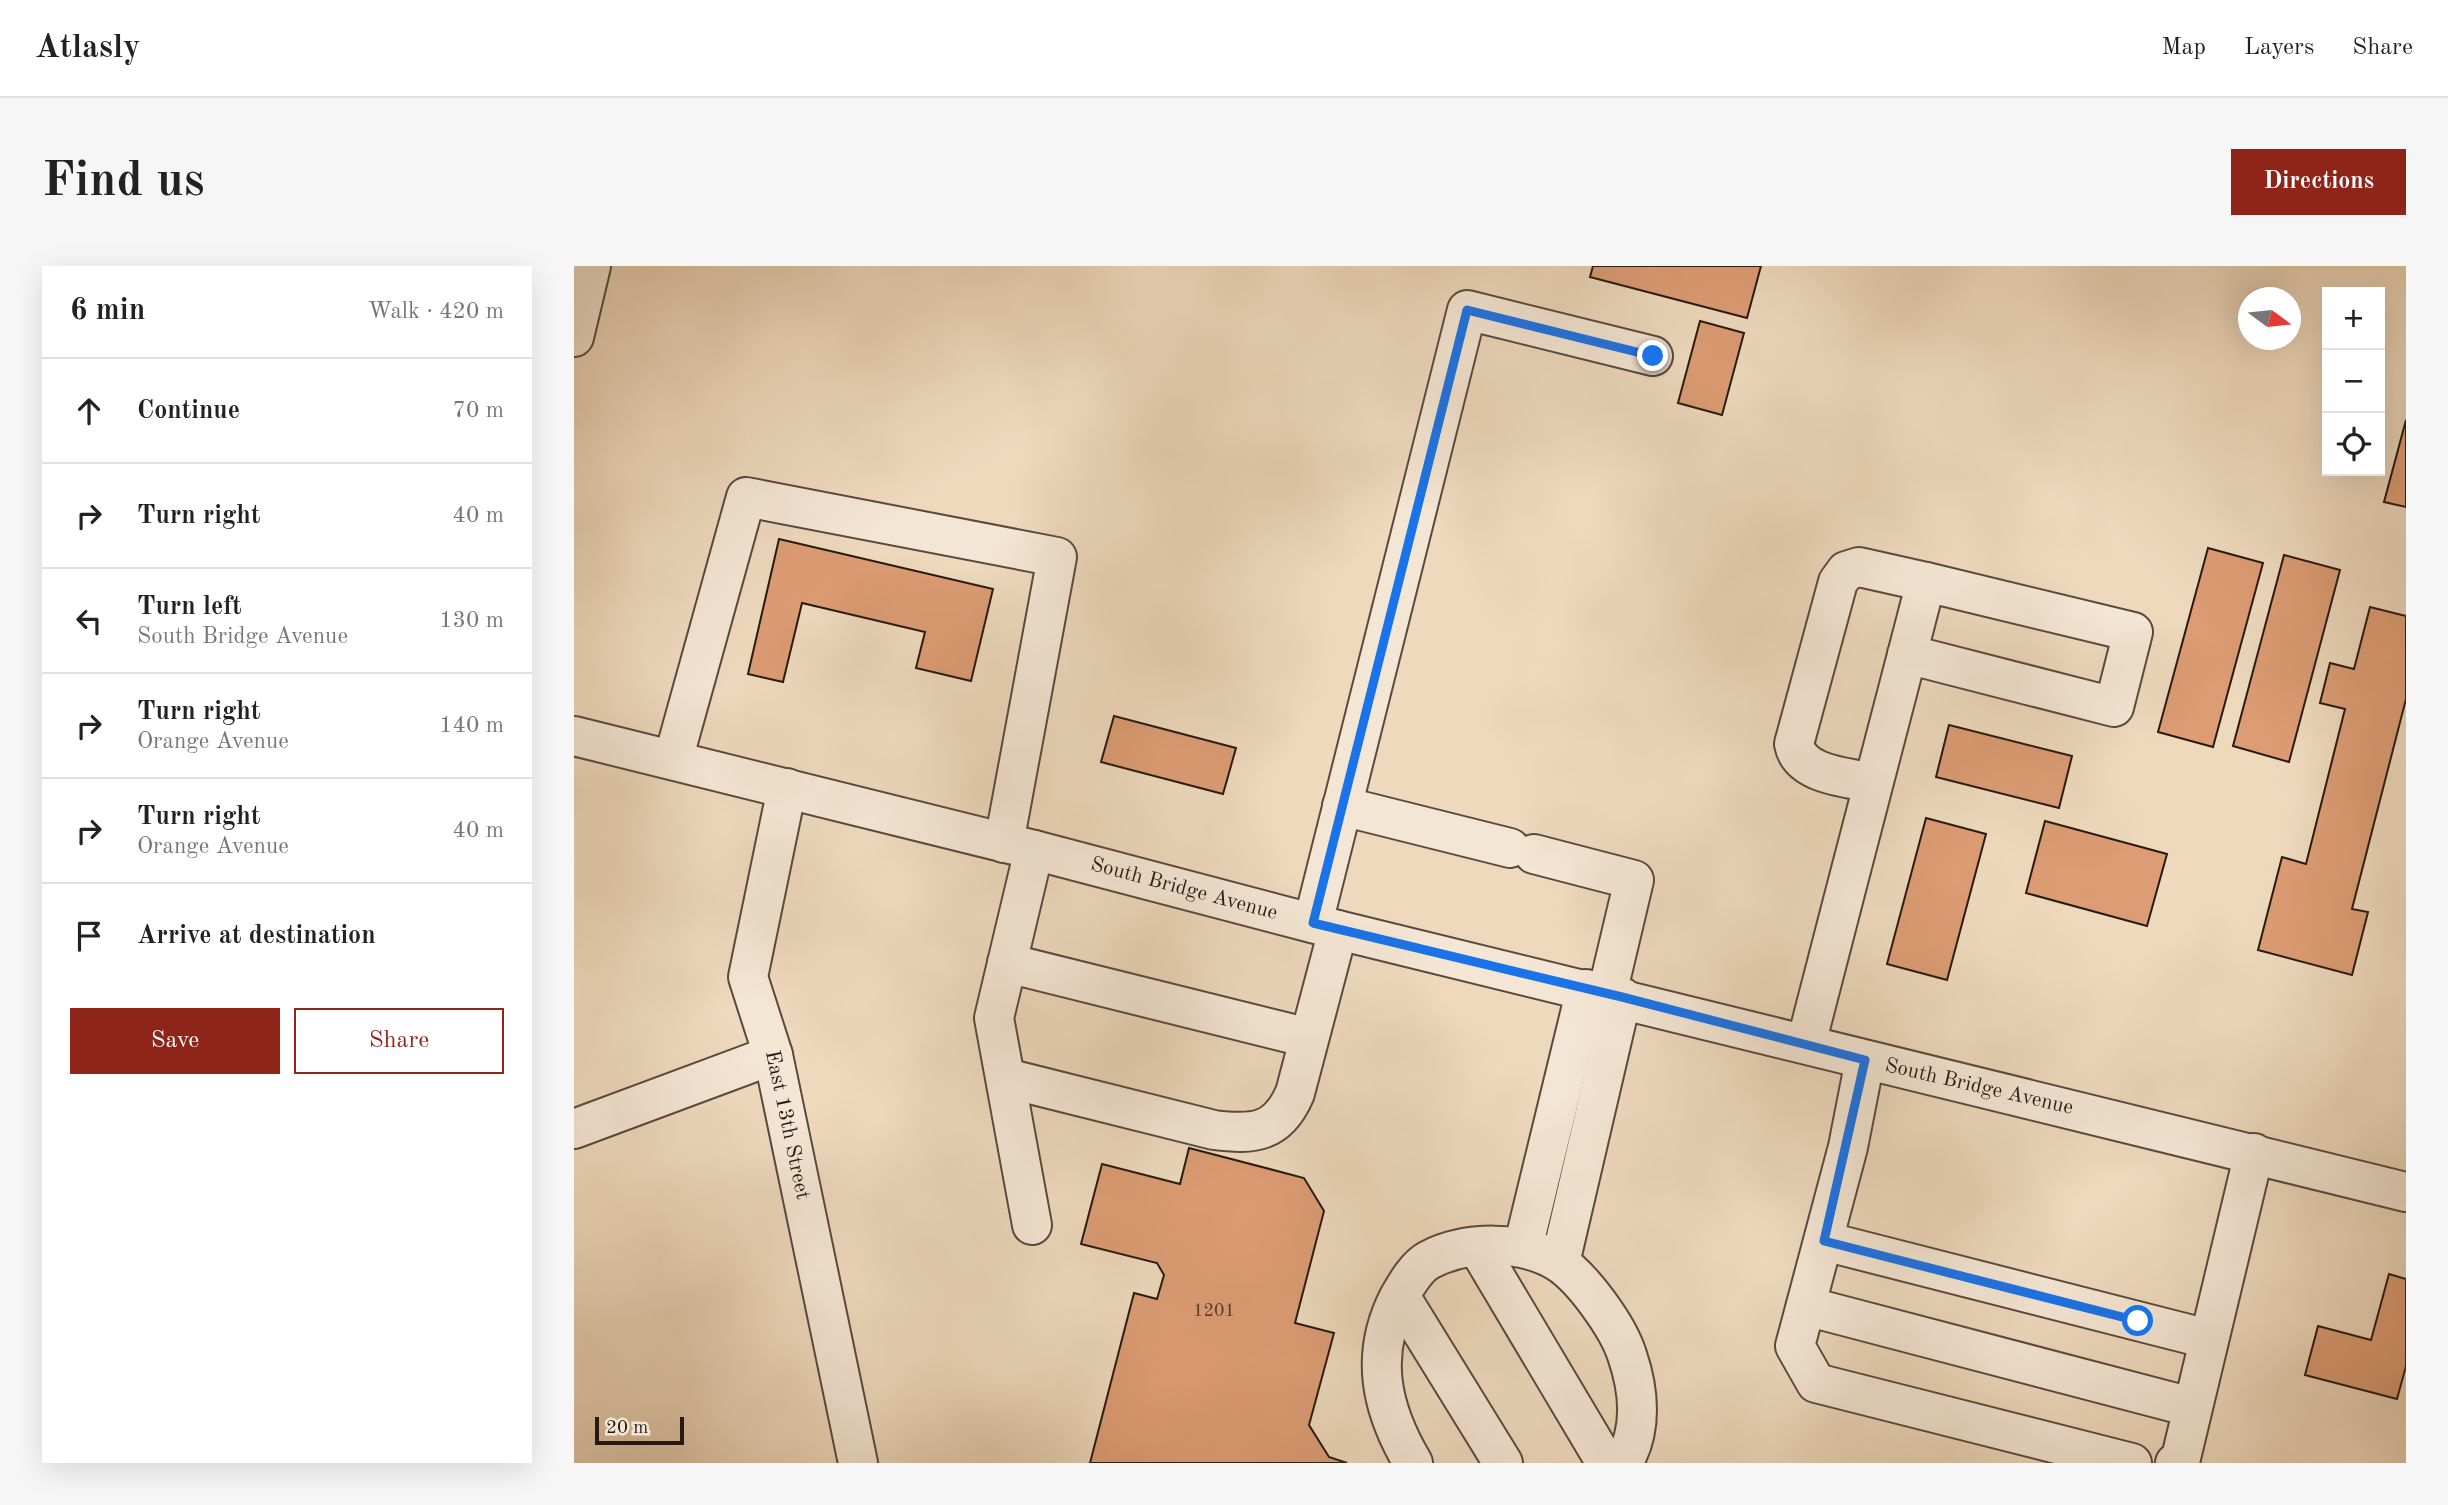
<!DOCTYPE html>
<html lang="en">
<head>
<meta charset="utf-8">
<style>
	body { margin:0; font-family:"Old Standard TT",serif; background:#f6f6f6; color:#222 }
	.controls { position:absolute; right:21px; top:21px; display:grid; overflow:hidden; border-radius:0px; box-shadow:0 7px 28px #0002 }
	.controls button { width:63px; height:63px; display:grid; place-items:center; padding:0; border:0; border-bottom:2px solid #e0e0e0; background:#fff; color:#222; font:35px sans-serif }
	.compass { position:absolute; left:1664px; top:21px; width:63px; height:63px; border-radius:50%; background:#fff; box-shadow:0 7px 28px #0002; rotate:105deg }
	.scale { position:absolute; left:21px; bottom:18px; width:89px; box-sizing:border-box; padding-left:7px; border:4px solid #271a14; border-top:0; font-size:19px; line-height:24px; white-space:nowrap; color:#271a14; -webkit-text-stroke:5px #f4e6d4; paint-order:stroke }
	.stop { position:absolute; width:21px; height:21px; margin:-16px; border:5px solid #1a73e8; border-radius:50%; background:#fff }
	.stop.end { background:#1a73e8; border-color:#fff; box-shadow:0 2px 7px #0008 }
	.list { margin:0; padding:0; list-style:none }
	h2 { display:flex; justify-content:space-between; align-items:center; height:91px; margin:0; padding:0 28px; font-size:30px }
	h2 small { font-size:23px; font-weight:400; color:#767676 }
	.list li { display:grid; grid-template-columns:46px 1fr auto; gap:21px; align-items:center; box-sizing:border-box; height:105px; padding:0 28px; border-top:2px solid #e0e0e0 }
	.list b { display:block; font-size:26px; white-space:nowrap }
	.list p { margin:0; font-size:23px; white-space:nowrap; color:#767676 }
	.list em { font-size:23px; font-style:normal; color:#767676 }
	.actions { display:flex; gap:14px; padding:21px 28px }
	.actions a { flex:1; padding:16px 0; border:2px solid #8f2418; border-radius:0px; text-align:center; font-size:24px; color:#8f2418 }
	.actions .main { background:#8f2418; color:#fff }
	.icon { flex:none; width:38px; height:38px; fill:none; stroke:currentColor; stroke-width:2; stroke-linecap:round; stroke-linejoin:round }
	.map { position:relative; flex:none; width:1832px; height:1197px; overflow:hidden; border-radius:0px }
	header { display:flex; align-items:center; gap:42px; box-sizing:border-box; height:98px; padding:0 35px; background:#fff; border-bottom:2px solid #e0e0e0 }
	header strong { font-size:33px }
	nav { display:flex; gap:38px; margin-inline-start:auto; font-size:24px }
	.intro { display:flex; align-items:center; justify-content:space-between; box-sizing:border-box; height:168px; padding:0 42px }
	h1 { margin:0; font-size:49px }
	.button { padding:18px 32px; border-radius:0px; background:#8f2418; color:#fff; font-size:24px; font-weight:700 }
	main { display:flex; gap:42px; padding:0 42px }
	aside { flex:1; background:#fff; border-radius:0px; box-shadow:0 7px 28px #0002 }
	.map>svg:first-child { display:block }
</style>
</head>
<body>
<header>
<strong>Atlasly</strong>
<nav><a>Map</a><a>Layers</a><a>Share</a></nav>
</header>
<div class="intro"><h1>Find us</h1><a class="button">Directions</a></div>
<main>
<aside>
<h2>6 min<small>Walk · 420 m</small></h2>
<ul class="list">
<li><svg class="icon" aria-label="ahead" viewBox="0 0 24 24"><path d="M12 20V5M6 11l6-6 6 6"/></svg><div><b>Continue</b></div><em>70 m</em></li>
<li><svg class="icon" aria-label="right" viewBox="0 0 24 24"><path d="M7 20v-9h11M14 6l5 5-5 5"/></svg><div><b>Turn right</b></div><em>40 m</em></li>
<li><svg class="icon" aria-label="left" viewBox="0 0 24 24"><path d="M17 20v-9H6M10 6l-5 5 5 5"/></svg><div><b>Turn left</b><p>South Bridge Avenue</p></div><em>130 m</em></li>
<li><svg class="icon" aria-label="right" viewBox="0 0 24 24"><path d="M7 20v-9h11M14 6l5 5-5 5"/></svg><div><b>Turn right</b><p>Orange Avenue</p></div><em>140 m</em></li>
<li><svg class="icon" aria-label="right" viewBox="0 0 24 24"><path d="M7 20v-9h11M14 6l5 5-5 5"/></svg><div><b>Turn right</b><p>Orange Avenue</p></div><em>40 m</em></li>
<li><svg class="icon" aria-label="arrive" viewBox="0 0 24 24"><path d="M6 21V4h12l-3 4 3 4H6"/></svg><div><b>Arrive at destination</b></div></li>
</ul>
<div class="actions"><a class="main">Save</a><a>Share</a></div>
</aside>
<div class="map">
<svg width="1832" height="1197" viewBox="0 0 1832 1197">
	<rect width="100%" height="100%" fill="#eed9bd"/>
	<filter id="stains"><feTurbulence type="fractalNoise" baseFrequency=".00286" numOctaves="4"/><feColorMatrix values="0 0 0 0 .2 0 0 0 0 .09 0 0 0 0 .02 0 0 0 .5 -.17"/></filter>
	<radialGradient id="worn" r=".72"><stop offset=".6" stop-color="#630" stop-opacity="0"/><stop offset="1" stop-color="#630" stop-opacity=".3"/></radialGradient>
	<g fill="#dc9c74" stroke="#271a14" stroke-width="2">
		<polygon points="1019,0 1187,0 1173,52 1016,11"/>
		<polygon points="1126,55 1170,67 1148,149 1104,137"/>
		<polygon points="1832,154 1832,241 1810,236"/>
		<polygon points="205,273 419,323 397,415 342,402 351,366 228,337 209,416 174,408"/>
		<polygon points="1634,282 1689,297 1639,481 1584,466"/>
		<polygon points="1710,289 1766,304 1715,496 1659,480"/>
		<polygon points="1796,341 1832,350 1832,433 1778,643 1794,646 1778,709 1684,684 1708,591 1732,598 1771,443 1746,437 1756,397 1780,403"/>
		<polygon points="540,450 662,482 649,528 527,496"/>
		<polygon points="1375,459 1498,490 1485,542 1362,511"/>
		<polygon points="1352,552 1412,568 1373,714 1313,698"/>
		<polygon points="1471,555 1593,588 1573,660 1452,627"/>
		<polygon points="615,882 730,912 750,945 721,1057 760,1067 735,1159 755,1191 773,1197 516,1197 560,1027 583,1033 590,1009 583,997 507,978 528,898 606,918"/>
		<polygon points="1815,1008 1832,1013 1832,1100 1823,1133 1731,1109 1744,1060 1797,1074"/>
	</g>
	<g fill="none" stroke-linecap="round" stroke-linejoin="round">
		<g stroke="#594a3e" stroke-width="42">
			<g id="minor">
				<polyline points="0,71 17,0"/>
				<polyline points="0,470 460,584 764,664 1832,926"/>
				<polyline points="99,494 172,231 483,291 430,577"/>
				<path d="M 1299,517 C 1272,511 1226,509 1220,478 L 1264,316 L 1272,305 L 1285,301 L 1352,316"/>
				<polyline points="213,522 174,711 199,789 284,1197"/>
				<polyline points="768,540 936,582"/>
				<polyline points="960,588 1060,614 1033,728"/>
				<polyline points="739,657 893,44 1079,90"/>
				<polyline points="433,697 735,772"/>
				<path d="M 1232,778 C 1272,624 1311,470 1352,316 L 1559,366 L 1540,441 L 1333,388"/>
				<polyline points="1291,794 1274,881 1221,1080 1242,1117 1558,1197"/>
				<path d="M 432,812 L 640,864 C 680,869 704,867 721,827 L 764,664"/>
				<polyline points="0,863 199,789"/>
				<polyline points="458,959 420,752 460,584"/>
				<polyline points="1250,975 1634,1073"/>
				<polyline points="904,982 1032,1197"/>
				<polyline points="949,982 1012,723"/>
				<polyline points="986,997 1048,731"/>
				<polyline points="826,1030 929,1197"/>
				<polyline points="1232,1040 1617,1141"/>
				<path d="M 839,1197 C 807,1143 795,1089 825,1031 C 832,1019 842,1001 855,994 C 891,975 949,974 984,996 C 1009,1012 1044,1061 1053,1089 C 1065,1124 1069,1164 1049,1197"/>
				<polyline points="1601,1197 1606,1196 1680,887"/>
			</g>
		</g>
		<use href="#minor" stroke="#f4e6d4" stroke-width="38"/>
	</g>
	<g fill="none" stroke-linecap="round" stroke-linejoin="round">
		<polyline stroke="#1a73e8" stroke-width="9" points="1079,90 893,44 739,657 1048,731 1291,794 1250,975 1564,1055"/>
	</g>
	<g text-anchor="middle" dominant-baseline="central" stroke-width="6" stroke-linejoin="round" paint-order="stroke">
		<g font-size="18" fill="#543a2c">
			<text x="640" y="1045">1201</text>
		</g>
		<g font-size="21" fill="#271a14" stroke="#f4e6d4">
			<text transform="translate(610 623) rotate(15)">South Bridge Avenue</text>
			<text transform="translate(1405 821) rotate(13)">South Bridge Avenue</text>
			<text transform="translate(213 859) rotate(78)">East 13th Street</text>
		</g>
	</g>
	<rect width="100%" height="100%" filter="url(#stains)"/>
	<rect width="100%" height="100%" fill="url(#worn)"/>
</svg>
<div class="controls">
<button>+</button>
<button>−</button>
<button><svg class="icon" aria-label="locate" viewBox="0 0 24 24"><circle cx="12" cy="12" r="6"/><path d="M12 2v4M12 18v4M2 12h4M18 12h4"/></svg></button>
</div>
<svg class="compass" viewBox="-18 -18 36 36"><path d="M0-13l5 13h-10z" fill="#e53935"/><path d="M0 13l5-13h-10z" fill="#767676"/></svg>
<div class="scale">20 m</div>
<div class="stop" style="left:1564px;top:1055px"></div>
<div class="stop end" style="left:1079px;top:90px"></div>
</div>
</main>
</body>
</html>
